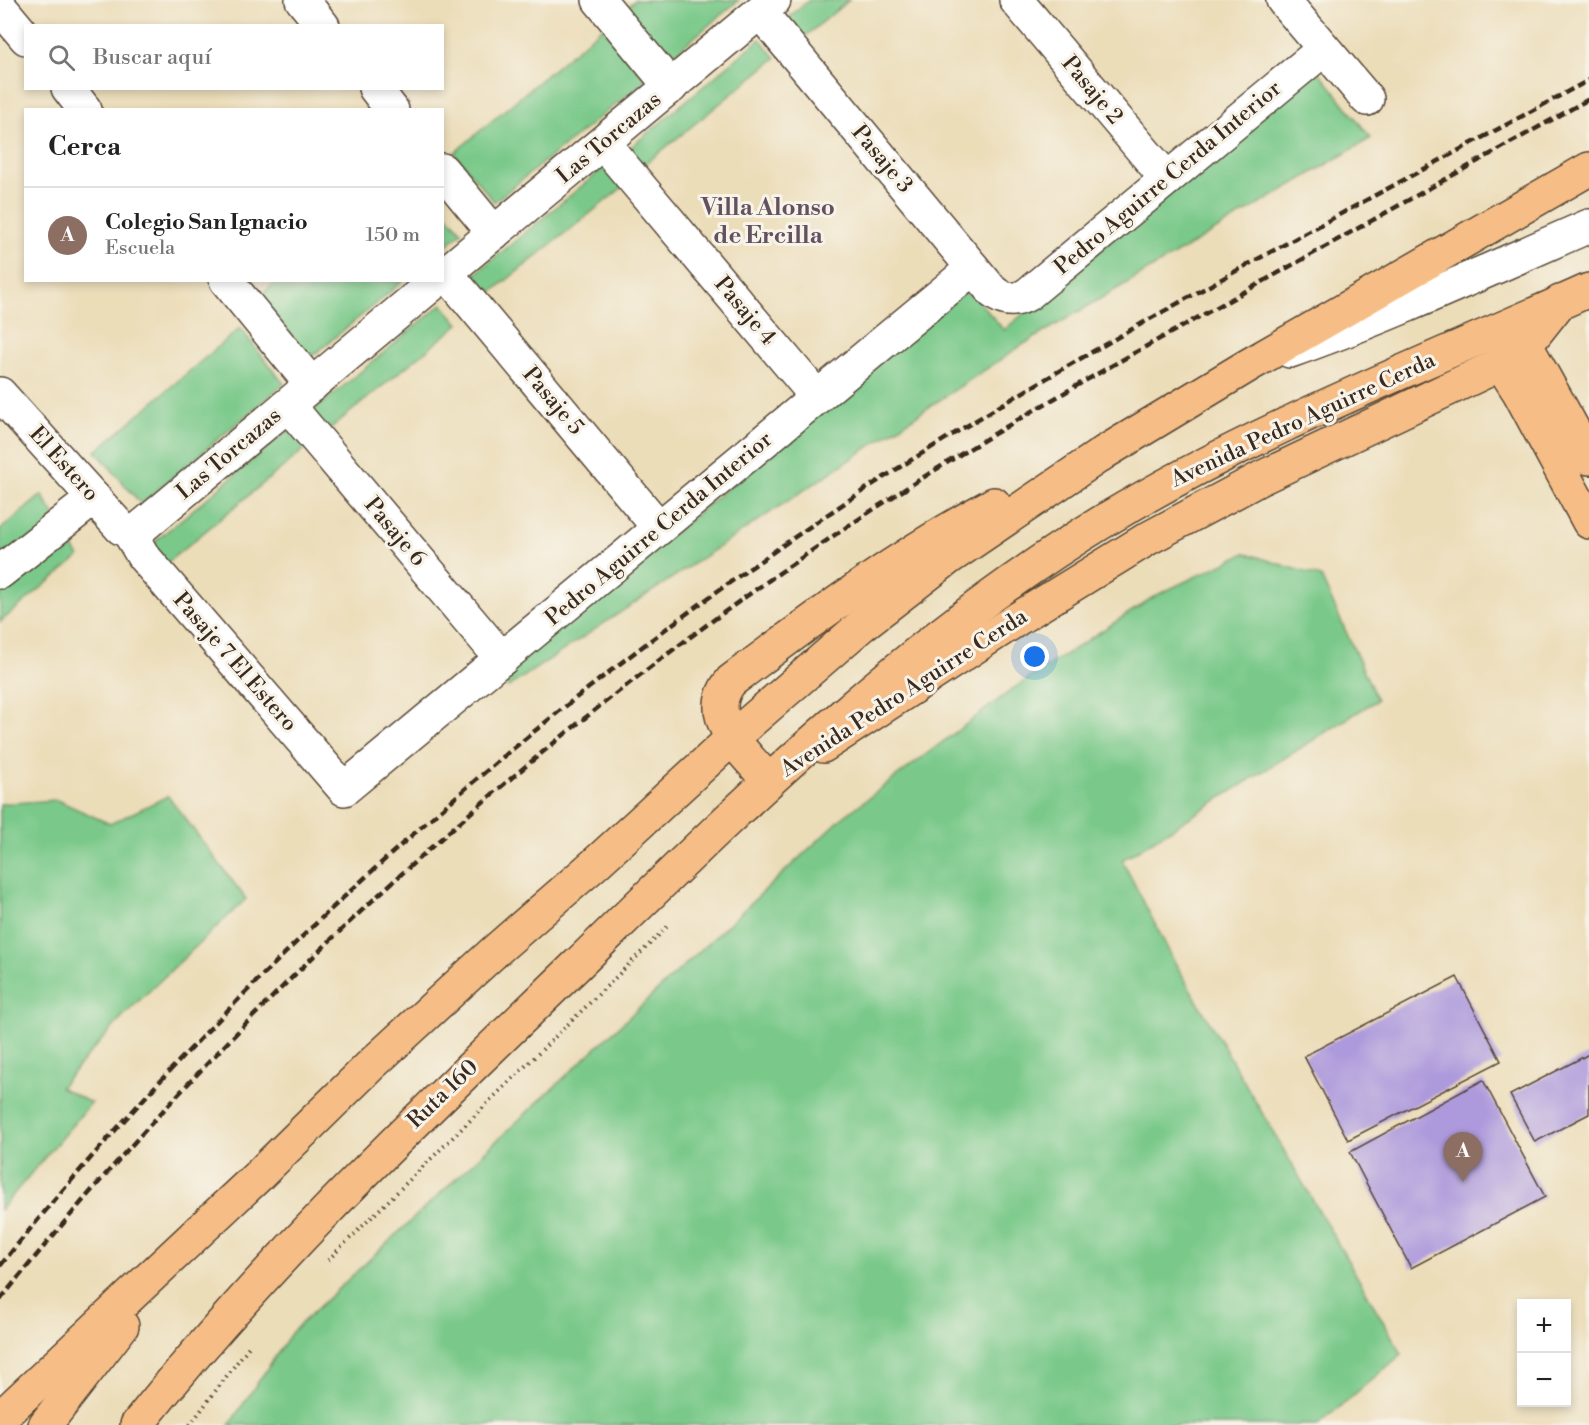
<!DOCTYPE html>
<html lang="es">
<head>
<meta charset="utf-8">
<style>
	body { margin:0; font-family:"Libre Bodoni",serif; background:#f6f6f6; color:#222 }
	.controls { position:absolute; right:18px; bottom:18px; display:grid; overflow:hidden; border-radius:0px; box-shadow:0 3px 9px #0003 }
	.controls button { width:54px; height:54px; display:grid; place-items:center; padding:0; border:0; border-bottom:2px solid #e0e0e0; background:#fff; color:#222; font:30px sans-serif }
	.you { position:absolute; left:1035px; top:657px; width:21px; height:21px; margin:-15px; border:4px solid #fff; border-radius:50%; background:#1a73e8; box-shadow:0 0 0 9px #1a73e833 }
	.badge { display:grid; place-items:center; width:39px; height:39px; border-radius:50%; background:#b45309; color:#fff; font-size:20px; font-weight:700 }
	.pin { position:absolute; translate:-50% -50px; filter:drop-shadow(0 2px 3px #0008) }
	.pin::after { content:''; position:absolute; top:32px; width:21px; height:18px; background:inherit; clip-path:polygon(0 0,100% 0,50% 100%) }
	.list { margin:0; padding:0; list-style:none }
	h2 { display:flex; justify-content:space-between; align-items:center; height:78px; margin:0; padding:0 24px; font-size:26px }
	h2 small { font-size:20px; font-weight:400; color:#767676 }
	.list li { display:grid; grid-template-columns:39px 1fr auto; gap:18px; align-items:center; box-sizing:border-box; height:96px; padding:0 24px; border-top:2px solid #e0e0e0 }
	.list b { display:block; font-size:22px; white-space:nowrap }
	.list p { margin:0; font-size:20px; white-space:nowrap; color:#767676 }
	.list em { font-size:20px; font-style:normal; color:#767676 }
	.icon { flex:none; width:33px; height:33px; fill:none; stroke:currentColor; stroke-width:2; stroke-linecap:round; stroke-linejoin:round }
	.map { position:relative; flex:none; width:1589px; height:1425px; overflow:hidden }
	.search { position:absolute; background:#fff; box-shadow:0 3px 9px #0003; left:24px; top:24px; width:420px; height:66px; display:flex; align-items:center; gap:15px; box-sizing:border-box; padding:0 21px; border-radius:0px; color:#767676; font-size:22px }
	.panel { position:absolute; background:#fff; box-shadow:0 3px 9px #0003; left:24px; top:108px; width:420px; height:174px; border-radius:0px }
	.map>svg:first-child { display:block }
</style>
</head>
<body>
<div class="map">
<svg width="1589" height="1425" viewBox="0 0 1589 1425">
	<rect width="100%" height="100%" fill="#f7f3e8"/>
	<filter id="ink" filterUnits="userSpaceOnUse"><feTurbulence type="fractalNoise" baseFrequency=".0167" numOctaves="2"/><feDisplacementMap in="SourceGraphic" scale="12" xChannelSelector="R" yChannelSelector="G"/><feConvolveMatrix kernelMatrix="1 2 1 2 8 2 1 2 1" color-interpolation-filters="sRGB"/></filter>
	<filter id="wash" filterUnits="userSpaceOnUse"><feTurbulence type="fractalNoise" baseFrequency=".008" numOctaves="4" result="noise"/><feDisplacementMap in="SourceGraphic" scale="24" xChannelSelector="R" yChannelSelector="G"/><feGaussianBlur stdDeviation="1.35" result="paint"/><feColorMatrix in="noise" values="0 0 0 0 0 0 0 0 0 0 0 0 0 0 0 0 0 1.4 0 .05"/><feComposite in="paint" operator="in"/></filter>
	<g filter="url(#wash)">
		<rect width="100%" height="100%" fill="#ecddb9"/>
		<g fill="#7ac98a" stroke="#5a7a54" stroke-width="1.5">
			<polygon points="635,0 739,0 667,60 625,9"/>
			<polygon points="809,0 849,0 797,43 781,24"/>
			<polygon points="603,27 646,80 494,202 454,153"/>
			<polygon points="760,39 776,58 639,169 625,152"/>
			<polygon points="1317,69 1371,138 1024,344 508,687 500,677 968,289 1004,330"/>
			<polygon points="606,166 623,187 483,299 469,279"/>
			<polygon points="442,209 462,232 443,248 442,248"/>
			<polygon points="277,281 403,281 310,358 260,296"/>
			<polygon points="442,304 459,324 327,431 311,413"/>
			<polygon points="240,328 284,384 141,504 96,451"/>
			<polygon points="290,429 306,448 163,566 147,548"/>
			<polygon points="42,495 79,557 0,622 0,530"/>
			<polygon points="1245,553 1321,577 1377,700 1122,860 1174,961 1402,1354 1318,1425 229,1425 292,1332 842,818 1014,688 1155,596"/>
			<polygon points="168,796 246,899 124,1015 60,1087 91,1103 0,1210 0,804 57,800 110,824"/>
		</g>
		<g id="blocks">
			<g fill="#ad9adc">
				<polygon points="1457,977 1501,1061 1348,1140 1304,1056"/>
				<polygon points="1589,1054 1589,1114 1535,1142 1510,1095"/>
				<polygon points="1483,1080 1545,1197 1411,1268 1350,1152"/>
			</g>
		</g>
	</g>
	<g filter="url(#ink)">
		<use href="#blocks" fill-opacity="0" stroke="#564535" stroke-width="1.5"/>
		<g fill="none" stroke-linecap="round" stroke-linejoin="round">
			<g stroke="#564535" stroke-width="36">
				<g id="minor">
					<polyline points="302,0 323,26"/>
					<polyline points="599,0 671,87"/>
					<polyline points="1016,0 1167,179"/>
					<polyline points="1283,0 1367,99"/>
					<polyline points="0,7 26,38"/>
					<path d="M 760,12 L 993,292 C 1005,301 1015,302 1028,294 L 1324,49"/>
					<polyline points="68,88 85,110"/>
					<polyline points="375,88 392,110"/>
					<polyline points="603,143 817,397"/>
					<polyline points="442,170 494,233"/>
					<polyline points="446,273 659,528"/>
					<polyline points="442,276 774,0"/>
					<polyline points="226,280 312,385"/>
					<path d="M 1290,351 C 1392,315 1490,269 1589,226"/>
					<polyline points="0,394 121,528 129,532"/>
					<polyline points="288,405 502,659"/>
					<polyline points="129,532 143,556 344,789 973,268"/>
					<polyline points="129,532 138,530 437,280"/>
					<polyline points="0,572 94,498"/>
				</g>
			</g>
			<g stroke="#564535" stroke-width="36">
				<g id="major">
					<polyline points="1526,345 1589,458"/>
					<polyline points="1501,364 1519,392 1589,522"/>
					<polyline points="823,746 1019,618 1147,539 1261,478 1501,364 1526,345 1560,302"/>
				</g>
			</g>
			<g stroke="#564535" stroke-width="36">
				<g id="highway">
					<path d="M 769,781 C 746,754 701,717 731,681 C 815,618 900,554 994,504"/>
					<polyline points="0,1418 258,1176 372,1064 494,952 595,864 749,723 862,625 950,557 1105,452 1249,365 1589,169"/>
					<polyline points="45,1425 122,1326"/>
					<path d="M 137,1425 C 271,1256 423,1114 577,965 C 743,804 908,639 1107,519 C 1260,427 1427,363 1589,290"/>
				</g>
			</g>
			<g stroke="#564535" stroke-width="4" stroke-dasharray="1.5 4.5" stroke-linecap="butt">
				<polyline points="328,1260 667,927"/>
				<polyline points="190,1425 250,1345"/>
			</g>
			<use href="#minor" stroke="#fff" stroke-width="33"/>
			<use href="#major" stroke="#f6be86" stroke-width="33"/>
			<use href="#highway" stroke="#f6be86" stroke-width="33"/>
			<g stroke="#3b2a1e" stroke-width="4.5" stroke-dasharray="9 4.5" stroke-linecap="butt">
				<path d="M 0,1266 C 216,998 473,762 756,564 C 802,532 849,499 897,469 C 1121,328 1357,206 1589,80"/>
				<path d="M 0,1300 C 257,981 560,710 905,489 C 1010,422 1119,361 1228,301 C 1348,234 1469,166 1589,99"/>
			</g>
		</g>
	</g>
	<g text-anchor="middle" dominant-baseline="central" stroke-width="6" stroke-linejoin="round" paint-order="stroke">
		<g font-size="22" fill="#3b2a1e" stroke="#f7f3e8">
			<text transform="translate(1092 90) rotate(50)">Pasaje 2</text>
			<text transform="translate(609 138) rotate(-40)">Las Torcazas</text>
			<text transform="translate(882 159) rotate(50)">Pasaje 3</text>
			<text transform="translate(1168 178) rotate(-40)">Pedro Aguirre Cerda Interior</text>
			<text transform="translate(745 311) rotate(50)">Pasaje 4</text>
			<text transform="translate(553 401) rotate(50)">Pasaje 5</text>
			<text transform="translate(1303 420) rotate(-25)">Avenida Pedro Aguirre Cerda</text>
			<text transform="translate(229 454) rotate(-40)">Las Torcazas</text>
			<text transform="translate(64 464) rotate(48)">El Estero</text>
			<text transform="translate(659 529) rotate(-40)">Pedro Aguirre Cerda Interior</text>
			<text transform="translate(395 532) rotate(50)">Pasaje 6</text>
			<text transform="translate(235 662) rotate(49)">Pasaje 7 El Estero</text>
			<text transform="translate(904 693) rotate(-33)">Avenida Pedro Aguirre Cerda</text>
			<text transform="translate(443 1094) rotate(-44)">Ruta 160</text>
		</g>
		<g font-size="24" font-weight="bold" fill="#635160" stroke="#f7f3e8">
			<text x="768" y="208">Villa Alonso<tspan x="768" dy="28">de Ercilla</tspan></text>
		</g>
	</g>
</svg>
<div class="controls">
<button>+</button>
<button>−</button>
</div>
<div class="you"></div>
<div class="pin badge" style="left:1463px;top:1182px;background:#8d6e63">A</div>
<div class="search"><svg class="icon" aria-label="search" viewBox="0 0 24 24"><circle cx="10" cy="10" r="6"/><path d="M15 15l6 6"/></svg>Buscar aquí</div>
<section class="panel">
<h2>Cerca<small></small></h2>
<ul class="list">
<li><span class="badge" style="background:#8d6e63">A</span><div><b>Colegio San Ignacio</b><p>Escuela</p></div><em>150 m</em></li>
</ul>
</section>
</div>
</body>
</html>
